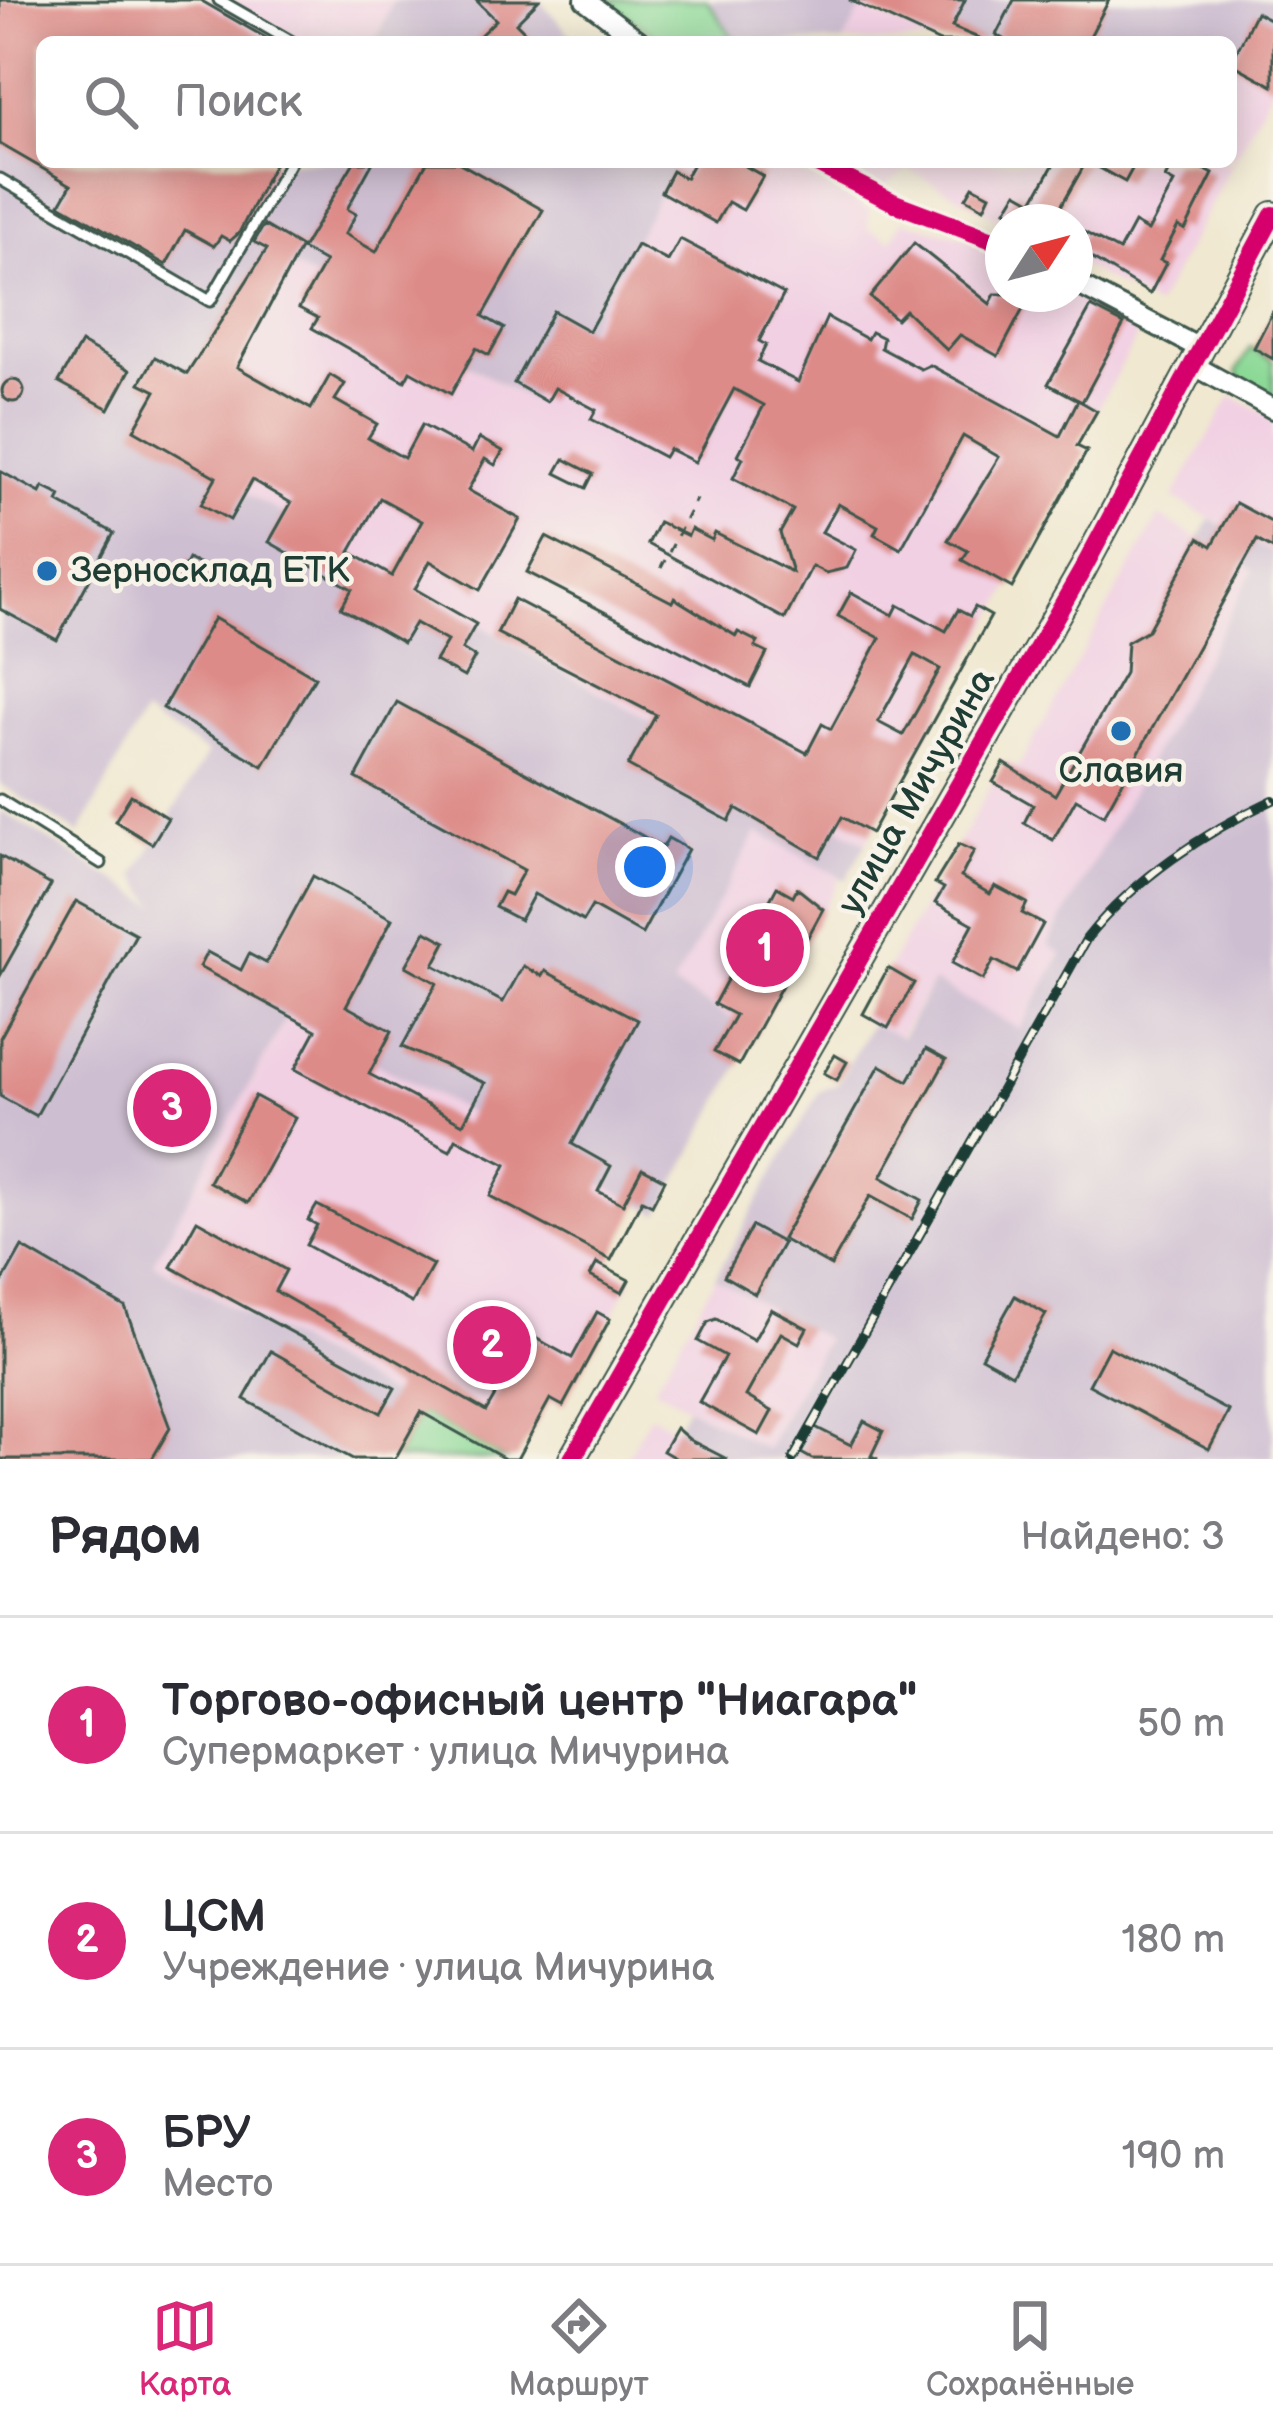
<!DOCTYPE html>
<html lang="ru">
<head>
<meta charset="utf-8">
<style>
	body { margin:0; font-family:"Balsamiq Sans",sans-serif; background:#f7f7f7; color:#2b2b33 }
	.compass { position:absolute; left:985px; top:204px; width:108px; height:108px; border-radius:50%; background:#fff; box-shadow:0 6px 30px #0003; rotate:54deg }
	.you { position:absolute; left:645px; top:867px; width:42px; height:42px; margin:-30px; border:9px solid #fff; border-radius:50%; background:#1a73e8; box-shadow:0 0 0 18px #1a73e833 }
	.badge { display:grid; place-items:center; width:78px; height:78px; border-radius:50%; background:#db2777; color:#fff; font-size:39px; font-weight:700 }
	.pin { position:absolute; translate:-50% -50%; border:6px solid #fff; box-shadow:0 3px 12px #0006 }
	.list { margin:0; padding:0; list-style:none }
	h2 { display:flex; justify-content:space-between; align-items:center; height:156px; margin:0; padding:0 48px; font-size:51px }
	h2 small { font-size:39px; font-weight:400; color:#7c7c81 }
	.list li { display:grid; grid-template-columns:78px 1fr auto; gap:36px; align-items:center; box-sizing:border-box; height:216px; padding:0 48px; border-top:3px solid #e1e1e2 }
	.list b { display:block; font-size:45px; white-space:nowrap }
	.list p { margin:0; font-size:39px; white-space:nowrap; color:#7c7c81 }
	.list em { font-size:39px; font-style:normal; color:#7c7c81 }
	.icon { flex:none; width:66px; height:66px; fill:none; stroke:currentColor; stroke-width:2; stroke-linecap:round; stroke-linejoin:round }
	.map { position:relative; flex:none; width:1273px; height:1459px; overflow:hidden }
	.search { position:absolute; background:#fff; box-shadow:0 6px 30px #0003; left:36px; right:36px; top:36px; height:132px; display:flex; align-items:center; gap:30px; box-sizing:border-box; padding:0 42px; border-radius:18px; color:#7c7c81; font-size:45px }
	.sheet { height:804px; background:#fff }
	nav { display:flex; justify-content:space-around; align-items:center; box-sizing:border-box; height:168px; border-top:3px solid #e1e1e2; background:#fff; font-size:33px; color:#7c7c81 }
	nav a { display:grid; justify-items:center; gap:6px }
	nav .on { color:#db2777 }
	.map>svg:first-child { display:block }
</style>
</head>
<body>
<div class="map">
<svg width="1273" height="1459" viewBox="0 0 1273 1459">
	<rect width="100%" height="100%" fill="#f7f3e8"/>
	<filter id="ink" filterUnits="userSpaceOnUse"><feTurbulence type="fractalNoise" baseFrequency=".00833" numOctaves="2"/><feDisplacementMap in="SourceGraphic" scale="24" xChannelSelector="R" yChannelSelector="G"/><feConvolveMatrix kernelMatrix="1 2 1 2 8 2 1 2 1" color-interpolation-filters="sRGB"/></filter>
	<filter id="wash" filterUnits="userSpaceOnUse"><feTurbulence type="fractalNoise" baseFrequency=".004" numOctaves="4" result="noise"/><feDisplacementMap in="SourceGraphic" scale="48" xChannelSelector="R" yChannelSelector="G"/><feGaussianBlur stdDeviation="2.7" result="paint"/><feColorMatrix in="noise" values="0 0 0 0 0 0 0 0 0 0 0 0 0 0 0 0 0 1.4 0 .05"/><feComposite in="paint" operator="in"/></filter>
	<g filter="url(#wash)">
		<rect width="100%" height="100%" fill="#f0e8d0"/>
		<g fill="#f1d0e3">
			<polygon points="0,0 393,0 374,42 42,42 42,162 275,162 230,241 165,266 59,205 70,185 0,144"/>
			<polygon points="862,7 878,17 940,42 844,42"/>
			<polygon points="1256,12 1273,21 1273,86 1156,307 1075,262 1075,222 1005,222 908,169 883,188 836,162 1231,162 1231,61"/>
			<polygon points="677,162 779,162 870,211 867,228 891,241 902,221 961,236 1003,255 1003,294 1074,294 1140,331 1078,445 1087,451 866,843 239,490 206,350 247,348 293,266 529,400 533,394 547,401"/>
			<polygon points="1231,396 1273,418 1273,553 1173,498"/>
			<polygon points="1159,516 1254,570 1048,945 1062,953 1020,1030 933,982 898,1039 860,1018 1005,761 1018,767"/>
			<polygon points="757,831 841,877 757,1032 673,986"/>
			<polygon points="288,1015 640,1204 608,1265 632,1279 563,1406 550,1400 517,1459 505,1459 153,1263"/>
			<polygon points="715,1278 826,1339 765,1450 654,1388"/>
			<polygon points="650,1415 676,1428 664,1451 677,1459 626,1459"/>
		</g>
		<g fill="#cebed1">
			<polygon points="393,0 539,0 577,42 375,42"/>
			<polygon points="707,0 1273,0 1273,21 1256,13 1231,61 1231,42 1192,42 1166,28 1158,42 1136,42 1124,35 1120,42 940,42 862,7 844,42 736,42"/>
			<polygon points="0,144 71,185 60,206 164,266 185,230 214,246 221,236 230,240 275,162 677,162 547,402 534,394 530,400 293,266 247,349 217,332 240,490 866,843 846,880 757,832 673,986 757,1032 659,1214 287,1016 153,1263 421,1412 395,1459 0,1459 0,810 157,906 135,875 208,753 144,714 79,834 0,784"/>
			<polygon points="1210,519 1273,553 1273,1459 677,1459 663,1451 687,1407 766,1449 826,1339 715,1278 819,1092 837,1085 871,1024 902,1037 933,982 1020,1029 1062,954 1048,945 1254,570 1199,538"/>
		</g>
		<g fill="#8cd997" stroke="#568b66" stroke-width="3">
			<polygon points="607,0 707,0 736,42 663,42"/>
			<polygon points="1250,348 1273,361 1273,397 1241,380 1237,371"/>
			<polygon points="421,1412 505,1459 395,1459"/>
		</g>
		<g id="blocks">
			<g fill="#dd8b88" fill-rule="evenodd">
				<polygon points="0,0 200,0 273,42 42,42 42,162 275,162 239,233 230,241 221,236 214,246 185,230 166,265 60,204 71,185 0,144"/>
				<polygon points="476,0 539,0 516,23 535,42 473,42 496,20"/>
				<polygon points="849,0 965,0 952,27 988,42 940,42"/>
				<polygon points="1014,0 1109,0 1087,42 1009,42 996,35"/>
				<polygon points="1256,12 1273,21 1273,86 1231,63"/>
				<polygon points="354,162 373,162 347,209 356,214 345,234 376,252 427,162 458,162 543,210 483,316 504,328 489,355 476,348 451,394 410,371 405,381 312,328 318,318 299,308 325,262 302,249"/>
				<polygon points="694,162 738,162 763,176 743,210 728,202 716,223 661,192 672,171 685,178"/>
				<polygon points="1055,162 1086,162 1052,222 1025,222 1006,210 1017,192 1033,201"/>
				<polygon points="1089,162 1136,162 1125,182"/>
				<polygon points="1174,162 1190,162 1213,174 1185,230 1178,226 1160,260 1166,263 1150,294 1075,248 1084,232 1119,251 1134,223 1148,231 1174,183 1165,178"/>
				<polygon points="973,186 990,195 984,208 966,198"/>
				<path d="M 264,225 L 301,247 L 237,367 L 311,409 L 330,375 L 345,384 L 335,400 L 377,424 L 368,438 L 404,458 L 422,425 L 472,452 L 479,438 L 503,451 L 495,465 L 485,459 L 468,490 L 520,519 L 480,590 L 430,561 L 415,589 L 476,624 L 462,649 L 475,657 L 464,677 L 435,661 L 447,641 L 415,623 L 403,643 L 341,608 L 352,589 L 269,542 L 291,503 L 252,480 L 230,520 L 201,504 L 216,477 L 134,430 L 156,391 L 140,383 L 155,357 L 187,374 L 267,249 L 254,242 ZM 380,498 L 422,521 L 392,576 L 350,552 Z"/>
				<polygon points="680,239 784,294 759,341 766,345 758,361 798,382 827,317 867,339 871,332 883,338 881,348 921,369 930,365 1060,436 1078,400 1097,411 1077,446 1087,451 1012,588 962,560 968,551 948,540 999,457 963,436 901,549 874,534 878,526 838,504 822,532 856,550 847,568 826,573 812,566 785,619 648,544 659,522 688,536 691,529 712,540 715,533 792,572 780,533 793,510 733,478 743,458 738,455 764,405 734,389 695,462 669,449 664,457 591,419 596,410 555,388 547,402 514,383 553,311 589,331 637,245 668,261"/>
				<polygon points="914,243 990,304 995,294 1031,294 998,356 960,335 947,350 905,310 896,319 870,297"/>
				<polygon points="1091,307 1124,324 1082,402 1048,384"/>
				<polygon points="1273,311 1273,359 1254,348"/>
				<polygon points="81,343 130,370 109,409 59,382"/>
				<circle cx="13" cy="391" r="11"/>
				<polygon points="564,459 593,474 586,488 556,473"/>
				<polygon points="0,471 40,493 43,487 61,496 58,502 114,533 57,640 0,609"/>
				<polygon points="1236,503 1273,523 1273,549 1257,540 1104,815 1076,799 1053,840 1024,823 1033,805 993,782 1004,763 1055,795 1125,673 1127,642 1148,630 1199,538 1212,546"/>
				<polygon points="546,537 672,602 674,598 736,636 738,632 758,642 755,647 767,653 750,687 527,572"/>
				<polygon points="188,559 210,570 202,585 180,574"/>
				<path d="M 851,592 L 893,615 L 898,605 L 946,631 L 958,610 L 970,616 L 975,607 L 991,616 L 871,833 L 842,817 L 820,857 L 736,808 L 729,821 L 628,766 L 656,715 L 497,633 L 514,599 L 807,753 L 822,724 L 831,729 L 880,638 L 838,616 ZM 915,655 L 940,669 L 903,735 L 878,722 Z"/>
				<polygon points="214,618 315,677 263,766 163,708"/>
				<polygon points="397,702 663,847 668,838 688,849 642,934 592,906 583,921 534,894 520,920 495,907 503,892 510,895 524,870 356,778"/>
				<polygon points="131,795 168,818 152,844 115,821"/>
				<polygon points="959,844 974,851 961,877 990,894 995,886 1027,903 1022,913 1043,924 1017,972 994,960 983,980 952,963 973,924 935,903 944,888 935,883"/>
				<polygon points="0,856 51,885 0,976"/>
				<polygon points="313,876 392,919 346,1006 392,1031 369,1074 463,1124 485,1083 402,1047 437,983 406,966 426,931 446,942 434,965 503,1002 523,966 542,976 545,971 638,1020 572,1144 611,1166 598,1191 623,1204 642,1168 665,1180 652,1205 642,1200 611,1260 490,1196 506,1165 456,1139 450,1151 295,1069 316,1030 199,967 207,952 241,970 249,954 266,963"/>
				<polygon points="777,887 793,896 797,888 823,909 739,1065 714,1052 735,1015 714,1004"/>
				<polygon points="76,901 136,934 36,1116 0,1096 0,1038"/>
				<polygon points="888,968 914,983 888,1028 863,1014"/>
				<polygon points="926,1049 946,1060 881,1177 922,1200 912,1219 870,1196 831,1266 782,1239 880,1065 908,1081"/>
				<polygon points="835,1055 847,1062 837,1080 824,1073"/>
				<polygon points="255,1096 295,1118 248,1203 209,1182"/>
				<polygon points="317,1205 433,1265 412,1303 306,1245 317,1225 308,1220"/>
				<polygon points="197,1220 286,1270 275,1291 486,1411 508,1373 476,1355 497,1317 572,1358 597,1312 610,1319 563,1406 550,1399 517,1459 505,1459 421,1412 395,1459 353,1459 244,1399 271,1351 381,1413 395,1388 171,1267"/>
				<polygon points="752,1226 783,1243 755,1294 724,1276"/>
				<polygon points="22,1247 125,1307 170,1428 152,1459 0,1459 0,1286"/>
				<polygon points="597,1263 629,1280 622,1293 590,1276"/>
				<polygon points="1015,1296 1046,1314 1012,1374 981,1357"/>
				<polygon points="771,1309 807,1328 799,1343 781,1333 746,1396 772,1411 759,1435 699,1402 725,1356 698,1341 708,1322 716,1319 754,1340"/>
				<polygon points="1109,1347 1229,1411 1209,1449 1089,1385"/>
				<polygon points="864,1421 883,1431 871,1456 878,1459 812,1459 801,1453 815,1427 851,1445"/>
				<polygon points="676,1428 690,1440 727,1459 677,1459 663,1451"/>
			</g>
		</g>
	</g>
	<g filter="url(#ink)">
		<use href="#blocks" fill-opacity="0" stroke="#3e574b" stroke-width="3"/>
		<g fill="none" stroke-linecap="round" stroke-linejoin="round">
			<g stroke="#3e574b" stroke-width="15">
				<g id="service">
					<polyline points="219,0 292,42"/>
					<polyline points="0,179 210,301 290,162"/>
					<polyline points="0,800 101,863"/>
				</g>
			</g>
			<g stroke="#3e574b" stroke-width="24">
				<g id="minor">
					<polyline points="585,0 641,42"/>
					<polyline points="813,162 897,204 1003,244"/>
					<polyline points="1075,283 1203,350"/>
					<polyline points="1195,366 1273,409"/>
				</g>
			</g>
			<g stroke="#3e574b" stroke-width="30">
				<polyline id="tertiary" points="572,1459 1083,569 1273,215"/>
			</g>
			<polyline stroke="#3e574b" stroke-width="3" stroke-dasharray="9 9" stroke-linecap="butt" points="661,568 696,499"/>
			<use href="#service" stroke="#fff" stroke-width="9"/>
			<use href="#minor" stroke="#fff" stroke-width="18"/>
			<use href="#tertiary" stroke="#fff" stroke-width="24"/>
			<g stroke="#1f3d34" stroke-width="10">
				<path id="rail" d="M 793,1459 L 1087,938 C 1134,879 1205,832 1273,800"/>
			</g>
			<use href="#rail" stroke="#f7f3e8" stroke-width="6" stroke-dasharray="18" stroke-linecap="butt"/>
			<g stroke="#f7f3e8" stroke-width="26">
				<g id="cycleway">
					<polyline points="813,162 897,204 1003,244"/>
					<polyline points="572,1459 1083,569 1273,215"/>
				</g>
			</g>
			<use href="#cycleway" stroke="#d6006c" stroke-width="18"/>
		</g>
	</g>
	<g fill="#1f6fb2" stroke="#f7f3e8" stroke-width="4.5">
		<circle cx="47" cy="571" r="12"/>
		<circle cx="1121" cy="731" r="12"/>
	</g>
	<g text-anchor="middle" dominant-baseline="central" stroke-width="9" stroke-linejoin="round" paint-order="stroke">
		<g font-size="36" fill="#1f3d34" stroke="#f7f3e8" text-anchor="start">
			<text x="71" y="571">Зерносклад ЕТК</text>
			<text x="1121" y="771" text-anchor="middle">Славия</text>
		</g>
		<g font-size="36" fill="#1f3d34" stroke="#f7f3e8">
			<text transform="translate(917 792) rotate(-60)">улица Мичурина</text>
		</g>
	</g>
</svg>
<svg class="compass" viewBox="-18 -18 36 36"><path d="M0-13l5 13h-10z" fill="#e53935"/><path d="M0 13l5-13h-10z" fill="#7c7c81"/></svg>
<div class="you"></div>
<div class="pin badge" style="left:765px;top:948px">1</div>
<div class="pin badge" style="left:492px;top:1345px">2</div>
<div class="pin badge" style="left:172px;top:1108px">3</div>
<div class="search"><svg class="icon" aria-label="search" viewBox="0 0 24 24"><circle cx="10" cy="10" r="6"/><path d="M15 15l6 6"/></svg>Поиск</div>
</div>
<section class="sheet">
<h2>Рядом<small>Найдено: 3</small></h2>
<ul class="list">
<li><span class="badge">1</span><div><b>Торгово-офисный центр &quot;Ниагара&quot;</b><p>Супермаркет · улица Мичурина</p></div><em>50 m</em></li>
<li><span class="badge">2</span><div><b>ЦСМ</b><p>Учреждение · улица Мичурина</p></div><em>180 m</em></li>
<li><span class="badge">3</span><div><b>БРУ</b><p>Место</p></div><em>190 m</em></li>
</ul>
</section>
<nav>
<a class="on"><svg class="icon" aria-label="map" viewBox="0 0 24 24"><path d="M3 6l6-2 6 2 6-2v14l-6 2-6-2-6 2zM9 4v14M15 6v14"/></svg>Карта</a>
<a><svg class="icon" aria-label="directions" viewBox="0 0 24 24"><path d="M12 3l9 9-9 9-9-9zM9 14v-3h6M13 9l2 2-2 2"/></svg>Маршрут</a>
<a><svg class="icon" aria-label="saved" viewBox="0 0 24 24"><path d="M7 4h10v16l-5-4-5 4z"/></svg>Сохранённые</a>
</nav>
</body>
</html>
